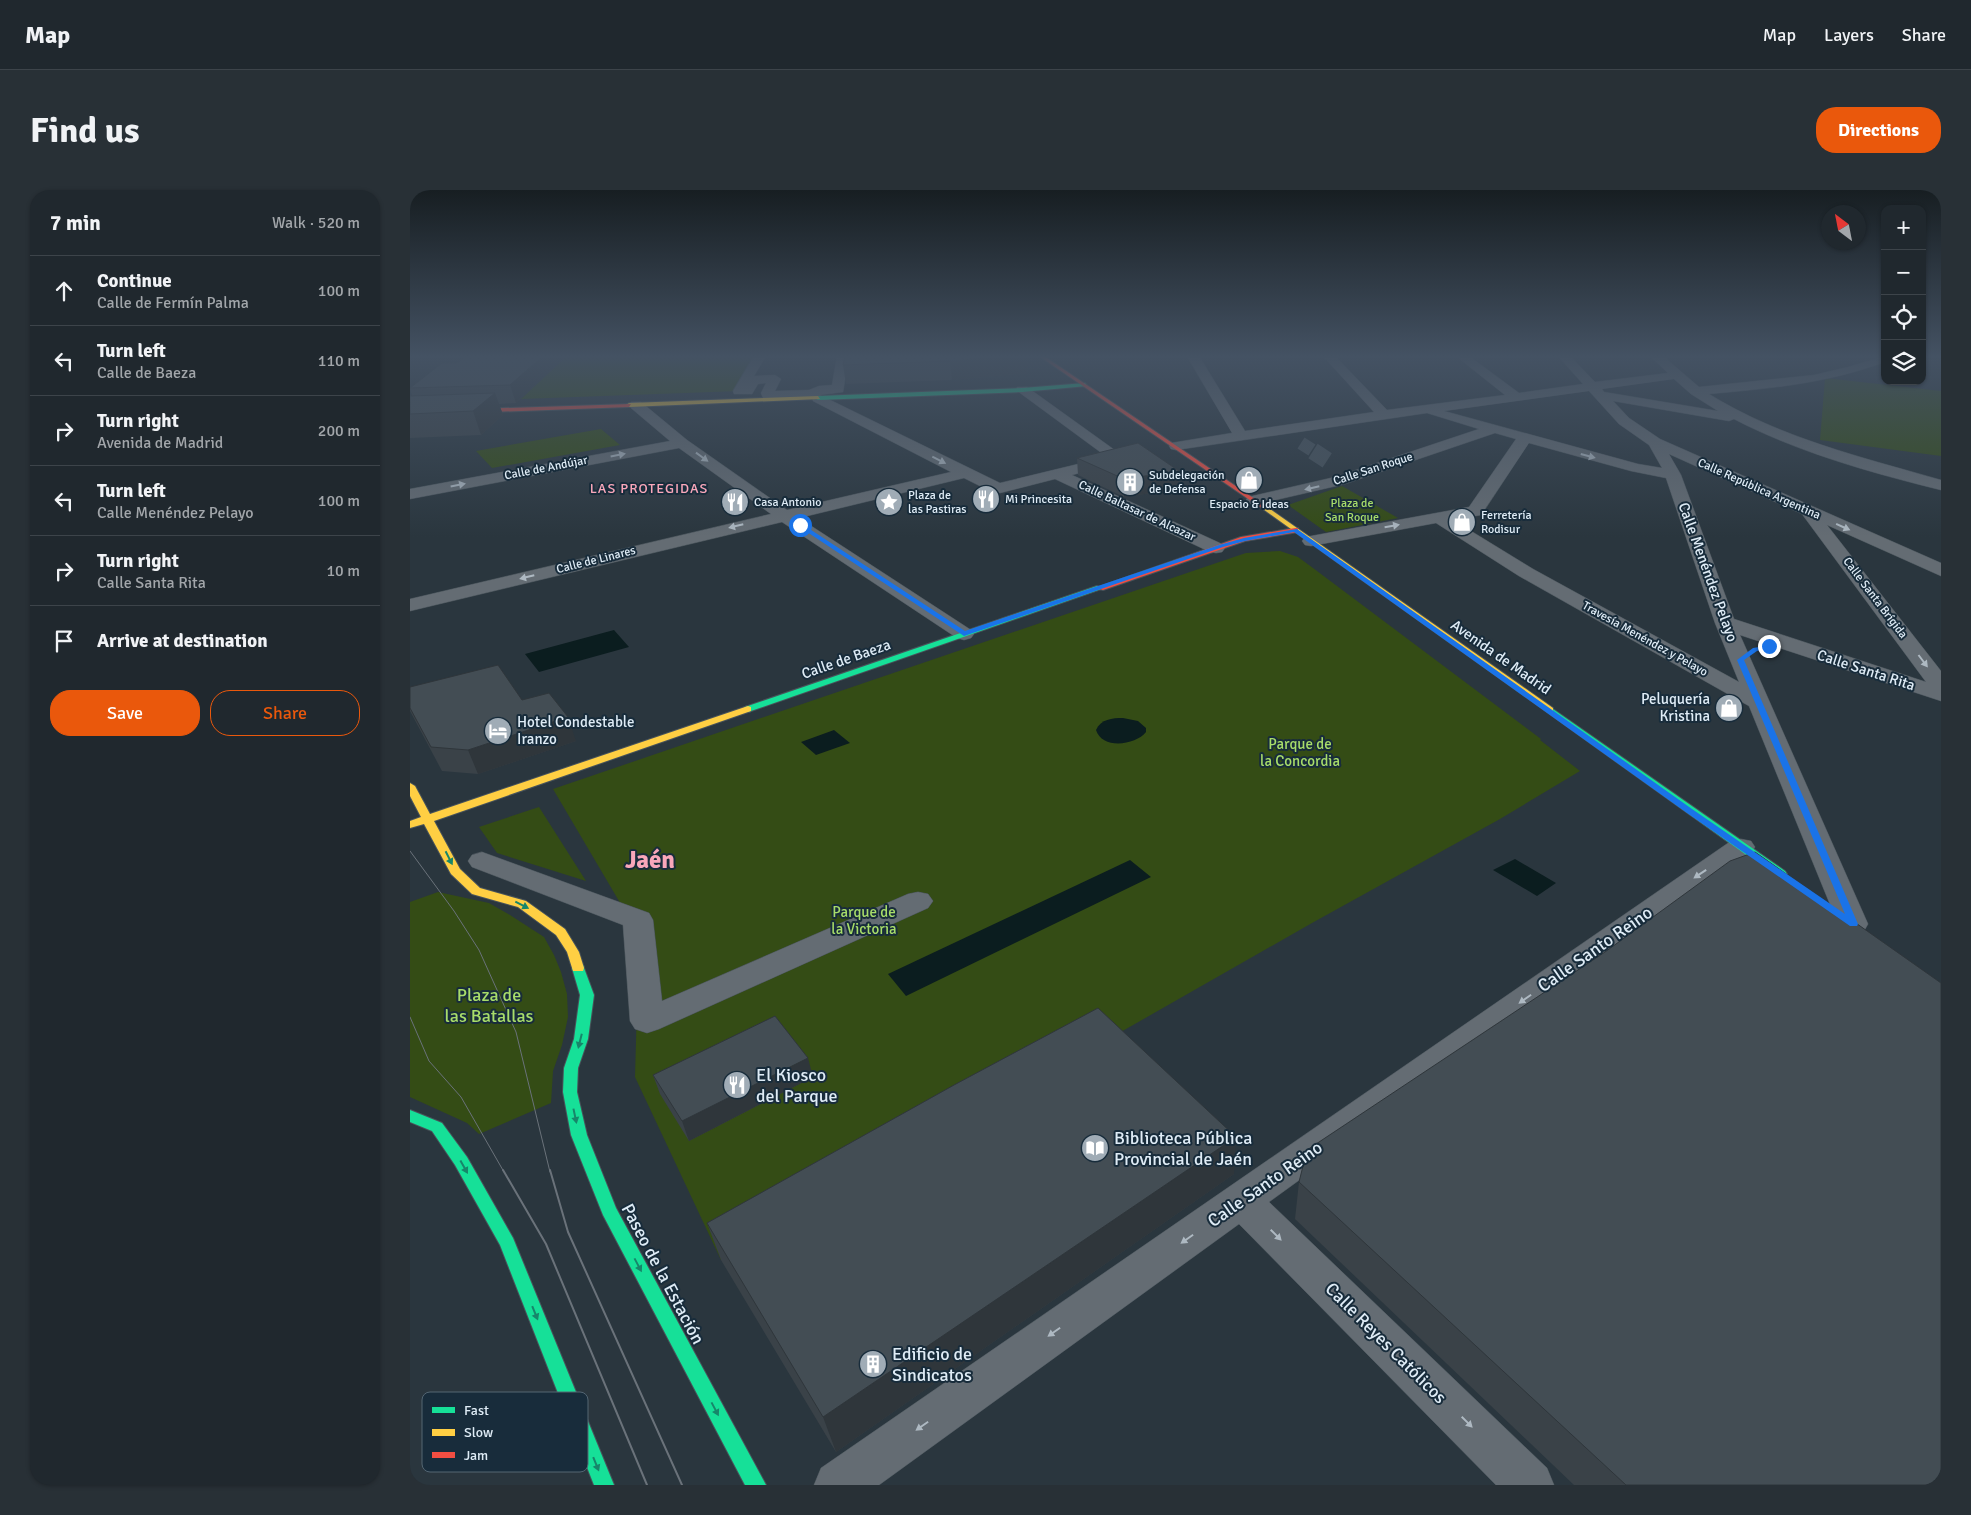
<!DOCTYPE html>
<html lang="en">
<head>
<meta charset="utf-8">
<style>
	body { margin:0; font-family:Signika,sans-serif; background:#283036; color:#f1f3f6 }
	.controls { position:absolute; right:15px; top:15px; display:grid; overflow:hidden; border-radius:10px; box-shadow:0 1px 4px #0004 }
	.controls button { width:45px; height:45px; display:grid; place-items:center; padding:0; border:0; border-bottom:1px solid #3d444a; background:#20282e; color:#f1f3f6; font:25px sans-serif }
	.compass { position:absolute; left:1411px; top:15px; width:45px; height:45px; border-radius:50%; background:#20282e; box-shadow:0 1px 4px #0004; rotate:328deg }
	.stop { position:absolute; width:15px; height:15px; margin:-11px; border:4px solid #1a73e8; border-radius:50%; background:#fff }
	.stop.end { background:#1a73e8; border-color:#fff; box-shadow:0 1px 5px #0008 }
	.list { margin:0; padding:0; list-style:none }
	h2 { display:flex; justify-content:space-between; align-items:center; height:65px; margin:0; padding:0 20px; font-size:21px }
	h2 small { font-size:16px; font-weight:400; color:#a2a6aa }
	.list li { display:grid; grid-template-columns:32px 1fr auto; gap:15px; align-items:center; box-sizing:border-box; height:70px; padding:0 20px; border-top:1px solid #3d444a }
	.list b { display:block; font-size:19px; white-space:nowrap }
	.list p { margin:0; font-size:16px; white-space:nowrap; color:#a2a6aa }
	.list em { font-size:16px; font-style:normal; color:#a2a6aa }
	.actions { display:flex; gap:10px; padding:15px 20px }
	.actions a { flex:1; padding:11px 0; border:1px solid #ea580c; border-radius:20px; text-align:center; font-size:18px; color:#ea580c }
	.actions .main { background:#ea580c; color:#fff }
	.icon { flex:none; width:28px; height:28px; fill:none; stroke:currentColor; stroke-width:2; stroke-linecap:round; stroke-linejoin:round }
	.map { position:relative; flex:none; width:1531px; height:1295px; overflow:hidden; border-radius:20px }
	header { display:flex; align-items:center; gap:30px; box-sizing:border-box; height:70px; padding:0 25px; background:#20282e; border-bottom:1px solid #3d444a }
	header strong { font-size:24px }
	nav { display:flex; gap:28px; margin-inline-start:auto; font-size:18px }
	.intro { display:flex; align-items:center; justify-content:space-between; box-sizing:border-box; height:120px; padding:0 30px }
	h1 { margin:0; font-size:35px }
	.button { padding:12px 22px; border-radius:20px; background:#ea580c; color:#fff; font-size:18px; font-weight:700 }
	main { display:flex; gap:30px; padding:0 30px }
	aside { flex:1; background:#20282e; border-radius:20px; box-shadow:0 1px 4px #0004 }
	.map>svg:first-child { display:block }
</style>
</head>
<body>
<header>
<strong>Map</strong>
<nav><a>Map</a><a>Layers</a><a>Share</a></nav>
</header>
<div class="intro"><h1>Find us</h1><a class="button">Directions</a></div>
<main>
<aside>
<h2>7 min<small>Walk · 520 m</small></h2>
<ul class="list">
<li><svg class="icon" aria-label="ahead" viewBox="0 0 24 24"><path d="M12 20V5M6 11l6-6 6 6"/></svg><div><b>Continue</b><p>Calle de Fermín Palma</p></div><em>100 m</em></li>
<li><svg class="icon" aria-label="left" viewBox="0 0 24 24"><path d="M17 20v-9H6M10 6l-5 5 5 5"/></svg><div><b>Turn left</b><p>Calle de Baeza</p></div><em>110 m</em></li>
<li><svg class="icon" aria-label="right" viewBox="0 0 24 24"><path d="M7 20v-9h11M14 6l5 5-5 5"/></svg><div><b>Turn right</b><p>Avenida de Madrid</p></div><em>200 m</em></li>
<li><svg class="icon" aria-label="left" viewBox="0 0 24 24"><path d="M17 20v-9H6M10 6l-5 5 5 5"/></svg><div><b>Turn left</b><p>Calle Menéndez Pelayo</p></div><em>100 m</em></li>
<li><svg class="icon" aria-label="right" viewBox="0 0 24 24"><path d="M7 20v-9h11M14 6l5 5-5 5"/></svg><div><b>Turn right</b><p>Calle Santa Rita</p></div><em>10 m</em></li>
<li><svg class="icon" aria-label="arrive" viewBox="0 0 24 24"><path d="M6 21V4h12l-3 4 3 4H6"/></svg><div><b>Arrive at destination</b></div></li>
</ul>
<div class="actions"><a class="main">Save</a><a>Share</a></div>
</aside>
<div class="map">
<svg width="1531" height="1295" viewBox="0 0 1531 1295">
	<rect width="100%" height="100%" fill="#2a363e"/>
	<g fill="#344c15">
		<polygon points="157,166 350,166 329,201 111,209"/>
		<polygon points="1415,188 1531,201 1531,266 1410,250"/>
		<polygon points="191,239 210,255 82,278 66,261"/>
		<polygon points="932,296 988,328 916,342 878,315"/>
		<polygon points="870,361 888,367 903,378 1131,549 1130,550 1170,581 1090,629 902,733 311,1070 225,887 229,745 143,599 824,367 836,363"/>
		<polygon points="129,617 176,691 87,663 69,637"/>
		<polygon points="28,702 79,713 100,725 134,747 144,765 151,782 157,804 158,827 152,855 143,881 141,913 69,944 57,933 0,907 0,712"/>
	</g>
	<g fill="#0b1d1f">
		<polygon points="204,440 219,457 129,482 115,464"/>
		<path d="M 713,528 L 728,531 L 736,538 L 736,542 C 726,555 692,560 686,540 C 691,529 702,528 713,528 Z"/>
		<polygon points="424,540 440,553 406,565 391,552"/>
		<polygon points="1105,669 1146,693 1127,706 1083,680"/>
		<polygon points="720,670 741,687 496,806 478,784"/>
	</g>
	<g fill="none" stroke-linecap="round" stroke-linejoin="round">
		<polyline stroke="#45515a" stroke-width="13" stroke-dasharray="13 7" stroke-linecap="butt" points="891,253 905,262"/>
		<polyline stroke="#45515a" stroke-width="17" stroke-dasharray="17 8" stroke-linecap="butt" points="903,261 923,274"/>
		<g stroke="#48535a" stroke-width="1">
			<g id="street">
				<polygon points="344,166 356,166 344,186 365,185 371,189 365,201 399,200 409,196 422,195 427,166 439,166 433,202 410,205 590,293 697,267 606,200 607,197 617,197 713,266 708,273 662,285 812,354 815,358 812,362 806,363 800,362 645,289 590,303 576,299 554,288 389,328 561,440 564,444 561,448 554,450 547,448 372,332 0,421 0,409 361,324 269,258 0,309 0,299 260,251 221,218 219,215 221,212 231,212 277,250 377,320 541,282 403,211 402,208 353,208 351,203 356,193 348,194 342,204 324,204 323,201"/>
				<path d="M 777,166 L 789,166 L 835,241 L 964,222 L 913,166 L 925,166 L 977,220 L 1095,205 L 1046,166 L 1059,166 L 1109,203 L 1173,194 L 1148,166 L 1160,166 L 1185,192 L 1258,183 L 1240,166 L 1253,166 L 1289,197 L 1404,185 L 1438,177 L 1475,166 L 1475,172 C 1414,194 1363,198 1299,204 C 1370,248 1451,267 1531,290 L 1531,300 C 1462,283 1387,262 1324,229 L 1319,231 L 1203,211 L 1219,228 L 1250,249 L 1531,373 L 1531,386 L 1417,335 L 1531,481 L 1531,511 L 1330,445 L 1458,734 L 1454,741 L 1443,744 L 1432,741 L 1428,734 L 1339,516 L 1109,386 L 1026,333 L 901,356 L 895,355 L 892,351 L 895,347 L 901,346 L 1059,317 L 1106,249 L 1085,243 L 935,294 L 844,315 L 838,313 L 836,310 L 838,307 L 925,287 L 1069,239 L 1017,223 L 766,260 L 761,259 L 759,256 L 761,253 L 822,243 ZM 1264,189 L 1281,204 L 1308,221 L 1194,202 L 1192,199 ZM 1179,201 L 1209,234 L 1239,255 L 1252,278 L 1228,274 L 1034,221 ZM 1119,253 L 1221,281 L 1256,288 L 1305,433 L 1329,492 L 1123,379 L 1043,330 L 1071,325 ZM 1259,264 L 1392,324 L 1516,492 L 1324,429 L 1271,285 Z"/>
				<polygon points="1331,649 1341,651 1345,657 1341,663 859,1012 1137,1278 1144,1295 1086,1295 829,1034 469,1295 404,1295 411,1278 1321,651"/>
				<polygon points="72,662 239,723 243,730 252,811 498,704 508,702 518,704 523,711 518,718 249,839 237,843 225,839 220,831 213,735 62,677 58,671 62,665"/>
			</g>
		</g>
		<g stroke="#48535a" stroke-width="2">
			<g id="fast">
				<polygon points="675,193 677,196 612,202 408,210 405,208 408,206 612,198"/>
				<polygon points="687,396 694,398 341,521 338,522 333,519 335,517"/>
				<polygon points="1140,517 1375,681 1377,684 1375,687 1367,687 1137,522 1137,518"/>
				<polygon points="168,774 173,775 174,778 184,805 178,849 168,878 167,902 177,945 206,1018 356,1295 335,1295 193,1025 161,945 153,902 154,878 164,849 170,805 162,778 163,775"/>
				<polygon points="0,920 32,933 57,967 103,1048 204,1295 184,1295 90,1055 45,975 22,941 0,932"/>
			</g>
		</g>
		<g stroke="#48535a" stroke-width="2">
			<g id="slow">
				<polygon points="408,206 410,209 219,217 216,215 219,213"/>
				<polygon points="853,317 857,317 1143,518 1143,522 1137,522 853,319"/>
				<polygon points="338,516 341,517 341,521 24,631 50,679 70,698 116,711 155,739 169,762 174,778 173,781 163,781 157,762 146,745 108,717 62,704 41,684 14,634 0,638 0,631 11,627 0,606 0,593 5,596 20,624"/>
			</g>
		</g>
		<g stroke="#48535a" stroke-width="2">
			<g id="jam">
				<polygon points="629,166 634,166 858,318 853,319"/>
				<polygon points="221,214 219,217 0,225 0,221"/>
				<polygon points="885,338 888,338 888,342 835,351 693,400 686,398 831,347"/>
			</g>
		</g>
		<use href="#street" fill="#646c73" fill-rule="evenodd"/>
		<use href="#fast" fill="#16e098" fill-rule="evenodd"/>
		<use href="#slow" fill="#ffcf43" fill-rule="evenodd"/>
		<use href="#jam" fill="#f24e42" fill-rule="evenodd"/>
		<g stroke="#6a727a" stroke-width="1">
			<polyline points="0,661 44,721 69,760 106,842 140,982"/>
			<polyline points="0,827 19,871 51,907 94,982"/>
		</g>
		<g stroke="#6a727a" stroke-width="2">
			<polyline points="93,980 136,1054 237,1295"/>
			<polyline points="140,980 158,1042 272,1295"/>
		</g>
	</g>
	<g fill="#3a4248">
		<polygon points="57,166 156,166 106,213 89,214 93,225 71,245 0,248 0,206 2,206 0,198 47,173"/>
		<polygon points="435,166 616,166 618,183 542,190 436,194 433,175"/>
		<polygon points="667,268 769,299 714,307 668,285"/>
		<polygon points="0,497 112,510 166,551 68,584 32,581 0,521"/>
		<polygon points="243,885 403,887 279,951 250,904"/>
		<polygon points="824,984 426,1262 311,1070 297,1033"/>
		<polygon points="889,992 1531,1295 1164,1295 885,1029"/>
	</g>
	<g fill="#2f363b">
		<polygon points="133,166 156,166 106,213 100,195"/>
		<polygon points="600,166 616,166 618,183 542,190 540,171"/>
		<polygon points="85,203 93,225 71,245 63,221"/>
		<polygon points="769,281 769,299 714,307 714,289"/>
		<polygon points="158,527 166,551 68,584 58,560"/>
		<polygon points="398,868 403,887 279,951 272,931"/>
		<polygon points="826,947 824,984 426,1262 413,1227"/>
	</g>
	<g fill="#434d54" stroke="#2f363b">
		<polygon points="57,166 133,166 100,195 0,198 32,173 47,173"/>
		<polygon points="435,166 600,166 540,171 433,175"/>
		<polygon points="85,203 63,221 0,224 0,206"/>
		<polygon points="728,253 769,281 714,289 667,268"/>
		<polygon points="88,475 112,510 139,503 158,527 58,560 21,557 0,518 0,497"/>
		<polygon points="1345,662 1531,793 1531,1295 1216,1295 889,992 897,960 1195,762 1320,671"/>
		<polygon points="688,818 826,947 413,1227 297,1033 544,895"/>
		<polygon points="365,826 398,868 272,931 243,885"/>
	</g>
	<defs><path id="oneway-solid" d="M-6-.8H1V-3.2L6.5 0L1 3.2V.8H-6Z" transform="scale(1.25)"/></defs>
	<g fill="#aeb9c2">
		<use href="#oneway-solid" transform="translate(208 265) rotate(-11)"/>
		<use href="#oneway-solid" transform="translate(1178 266) rotate(15)"/>
		<use href="#oneway-solid" transform="translate(292 267) rotate(36)"/>
		<use href="#oneway-solid" transform="translate(529 270) rotate(27)"/>
		<use href="#oneway-solid" transform="translate(48 295) rotate(-11)"/>
		<use href="#oneway-solid" transform="translate(902 298) rotate(167)"/>
		<use href="#oneway-solid" transform="translate(326 336) rotate(166)"/>
		<use href="#oneway-solid" transform="translate(982 336) rotate(-10)"/>
		<use href="#oneway-solid" transform="translate(1433 337) rotate(24)"/>
		<use href="#oneway-solid" transform="translate(117 387) rotate(166)"/>
		<use href="#oneway-solid" transform="translate(1513 471) rotate(53)"/>
		<use href="#oneway-solid" transform="translate(1290 684) rotate(146)"/>
		<use href="#oneway-solid" transform="translate(1115 809) rotate(145)"/>
		<use href="#oneway-solid" transform="translate(866 1045) rotate(45)"/>
		<use href="#oneway-solid" transform="translate(777 1049) rotate(145)"/>
		<use href="#oneway-solid" transform="translate(644 1142) rotate(145)"/>
		<use href="#oneway-solid" transform="translate(1057 1232) rotate(45)"/>
		<use href="#oneway-solid" transform="translate(512 1236) rotate(145)"/>
	</g>
	<g fill="#17866a">
		<use href="#oneway-solid" transform="translate(39 668) rotate(63)"/>
		<use href="#oneway-solid" transform="translate(112 715) rotate(27)"/>
		<use href="#oneway-solid" transform="translate(170 851) rotate(104)"/>
		<use href="#oneway-solid" transform="translate(165 926) rotate(78)"/>
		<use href="#oneway-solid" transform="translate(54 977) rotate(61)"/>
		<use href="#oneway-solid" transform="translate(228 1075) rotate(62)"/>
		<use href="#oneway-solid" transform="translate(125 1123) rotate(68)"/>
		<use href="#oneway-solid" transform="translate(305 1219) rotate(62)"/>
		<use href="#oneway-solid" transform="translate(186 1274) rotate(68)"/>
	</g>
	<linearGradient id="sky" x2="0" y2="1"><stop stop-color="#171e22"/><stop offset="0.48" stop-color="#445263"/><stop offset="1" stop-color="#445263" stop-opacity="0"/></linearGradient>
	<rect width="1531" height="347" fill="url(#sky)"/>
	<polygon fill="#1a73e8" points="388,334 392,334 555,441 809,355 834,348 887,339 1282,619 1435,724 1327,470 1343,458 1361,455 1361,458 1347,461 1334,470 1448,734 1447,736 1440,736 1277,623 884,342 835,351 813,357 554,446 388,336"/>
	<defs>
		<g id="shop-disc" transform="scale(1.4375)"><circle r="9.5" fill="#a0acb6" stroke="#182c3b"/><path d="M-5-2.5h2.3a2.7 3.5 0 0 1 5.4 0H5L5.5 6h-11ZM-1.5-2.5h3a1.5 2.3 0 0 0-3 0Z" fill="#fff"/></g>
		<g id="building-disc" transform="scale(1.4375)"><circle r="9.5" fill="#a0acb6" stroke="#182c3b"/><path d="M-4-6H4V6H1V3H-1V6H-4ZM-2.5-4.3h1.7v1.8h-1.7ZM.8-4.3h1.7v1.8H.8ZM-2.5-1h1.7V.8h-1.7ZM.8-1h1.7V.8H.8Z" fill="#fff"/></g>
		<g id="restaurant-disc" transform="scale(1.4375)"><circle r="9.5" fill="#a0acb6" stroke="#182c3b"/><path d="M-5-6h1v4h1v-4h1v4h1v-4h1v5L-1.5 .5V6h-2V.5L-5-1ZM5-6V6H3V1.5H1.5Q1.5-4 5-6Z" fill="#fff"/></g>
		<g id="sight-disc" transform="scale(1.4375)"><circle r="9.5" fill="#a0acb6" stroke="#182c3b"/><path d="M0-6L1.8-2.2L6-1.7L2.9 1.2L3.7 5.4L0 3.3L-3.7 5.4L-2.9 1.2L-6-1.7L-1.8-2.2Z" fill="#fff"/></g>
		<g id="hotel-disc" transform="scale(1.4375)"><circle r="9.5" fill="#a0acb6" stroke="#182c3b"/><path d="M-6-4.5h1.5V1H6V5H4.5V3h-9V5H-6ZM-4 0a1.8 1.8 0 1 1 3.6 0ZM.5 0V-2.5h3Q6-2.5 6 0Z" fill="#fff"/></g>
		<g id="library-disc" transform="scale(1.4375)"><circle r="9.5" fill="#a0acb6" stroke="#182c3b"/><path d="M-6-4Q-3-5.5-.7-3.5V5Q-3 3-6 4ZM6-4Q3-5.5 .7-3.5V5Q3 3 6 4Z" fill="#fff"/></g>
	</defs>
	<g fill-rule="evenodd">
		<use href="#shop-disc" x="839" y="290"/>
		<use href="#building-disc" x="720" y="292"/>
		<use href="#restaurant-disc" x="576" y="309"/>
		<use href="#restaurant-disc" x="325" y="312"/>
		<use href="#sight-disc" x="479" y="312"/>
		<use href="#shop-disc" x="1052" y="332"/>
		<use href="#shop-disc" x="1319" y="518"/>
		<use href="#hotel-disc" x="88" y="541"/>
		<use href="#restaurant-disc" x="327" y="895"/>
		<use href="#library-disc" x="685" y="958"/>
		<use href="#building-disc" x="463" y="1174"/>
	</g>
	<g text-anchor="middle" dominant-baseline="central" stroke-width="4" stroke-linejoin="round" paint-order="stroke">
		<g font-size="12" fill="#dfecf6" stroke="#182c3b">
			<text transform="translate(136 278) rotate(-11)">Calle de Andújar</text>
			<text transform="translate(963 279) rotate(-18)">Calle San Roque</text>
			<text transform="translate(1349 299) rotate(24)">Calle República Argentina</text>
			<text transform="translate(727 321) rotate(25)">Calle Baltasar de Alcazar</text>
			<text transform="translate(186 370) rotate(-14)">Calle de Linares</text>
			<text transform="translate(1465 408) rotate(53)">Calle Santa Brígida</text>
			<text transform="translate(1235 449) rotate(29)">Travesía Menéndez y Pelayo</text>
		</g>
		<g font-size="12" fill="#dfecf6" stroke="#182c3b" text-anchor="start">
			<text x="739" y="285">Subdelegación<tspan x="739" dy="14">de Defensa</tspan></text>
			<text x="498" y="305">Plaza de<tspan x="498" dy="14">las Pastiras</tspan></text>
			<text x="595" y="309">Mi Princesita</text>
			<text x="344" y="312">Casa Antonio</text>
			<text x="839" y="314" text-anchor="middle">Espacio &amp; Ideas</text>
			<text x="1071" y="325">Ferretería<tspan x="1071" dy="14">Rodisur</tspan></text>
		</g>
		<g font-size="12" fill="#a8dd6a" stroke="#182c3b">
			<text x="942" y="313">Plaza de<tspan x="942" dy="14">San Roque</tspan></text>
		</g>
		<g font-size="14" letter-spacing="1" fill="#f9a7ba" stroke="#182c3b">
			<text x="239" y="298">LAS PROTEGIDAS</text>
		</g>
		<g font-size="15" fill="#dfecf6" stroke="#182c3b">
			<text transform="translate(1298 382) rotate(70)">Calle Menéndez Pelayo</text>
			<text transform="translate(1091 467) rotate(35)">Avenida de Madrid</text>
			<text transform="translate(436 469) rotate(-19)">Calle de Baeza</text>
			<text transform="translate(1456 480) rotate(18)">Calle Santa Rita</text>
		</g>
		<g font-size="15" fill="#dfecf6" stroke="#182c3b" text-anchor="end">
			<text x="1300" y="509">Peluquería<tspan x="1300" dy="17">Kristina</tspan></text>
			<text x="107" y="532" text-anchor="start">Hotel Condestable<tspan x="107" dy="17">Iranzo</tspan></text>
		</g>
		<g font-size="15" fill="#a8dd6a" stroke="#182c3b">
			<text x="890" y="554">Parque de<tspan x="890" dy="17">la Concordia</tspan></text>
			<text x="454" y="722">Parque de<tspan x="454" dy="17">la Victoria</tspan></text>
		</g>
		<g font-size="18" fill="#dfecf6" stroke="#182c3b">
			<text transform="translate(1185 759) rotate(-35)">Calle Santo Reino</text>
			<text transform="translate(855 994) rotate(-35)">Calle Santo Reino</text>
			<text transform="translate(253 1084) rotate(62)">Paseo de la Estación</text>
			<text transform="translate(976 1153) rotate(45)">Calle Reyes Católicos</text>
		</g>
		<g font-size="18" fill="#a8dd6a" stroke="#182c3b">
			<text x="79" y="805">Plaza de<tspan x="79" dy="21">las Batallas</tspan></text>
		</g>
		<g font-size="18" fill="#dfecf6" stroke="#182c3b" text-anchor="start">
			<text x="346" y="885">El Kiosco<tspan x="346" dy="21">del Parque</tspan></text>
			<text x="704" y="948">Biblioteca Pública<tspan x="704" dy="21">Provincial de Jaén</tspan></text>
			<text x="482" y="1164">Edificio de<tspan x="482" dy="21">Sindicatos</tspan></text>
		</g>
		<g font-size="25" font-weight="bold" fill="#f9a7ba" stroke="#182c3b">
			<text x="240" y="669">Jaén</text>
		</g>
	</g>
	<rect x="12" y="1202" width="166" height="80" rx="8" fill="#182c3b" stroke="#546673" stroke-width="1"/>
	<rect x="22" y="1217" width="23" height="6" fill="#16e098"/>
	<rect x="22" y="1239" width="23" height="7" fill="#ffcf43"/>
	<rect x="22" y="1262" width="23" height="6" fill="#f24e42"/>
	<g font-size="14" fill="#dfecf6">
		<text x="54" y="1225">Fast</text>
		<text x="54" y="1247">Slow</text>
		<text x="54" y="1270">Jam</text>
	</g>
</svg>
<div class="controls">
<button>+</button>
<button>−</button>
<button><svg class="icon" aria-label="locate" viewBox="0 0 24 24"><circle cx="12" cy="12" r="6"/><path d="M12 2v4M12 18v4M2 12h4M18 12h4"/></svg></button>
<button><svg class="icon" aria-label="layers" viewBox="0 0 24 24"><path d="M12 4l9 5-9 5-9-5zM3 14l9 5 9-5"/></svg></button>
</div>
<svg class="compass" viewBox="-18 -18 36 36"><path d="M0-13l5 13h-10z" fill="#e53935"/><path d="M0 13l5-13h-10z" fill="#a2a6aa"/></svg>
<div class="stop" style="left:390px;top:335px"></div>
<div class="stop end" style="left:1359px;top:456px"></div>
</div>
</main>
</body>
</html>
